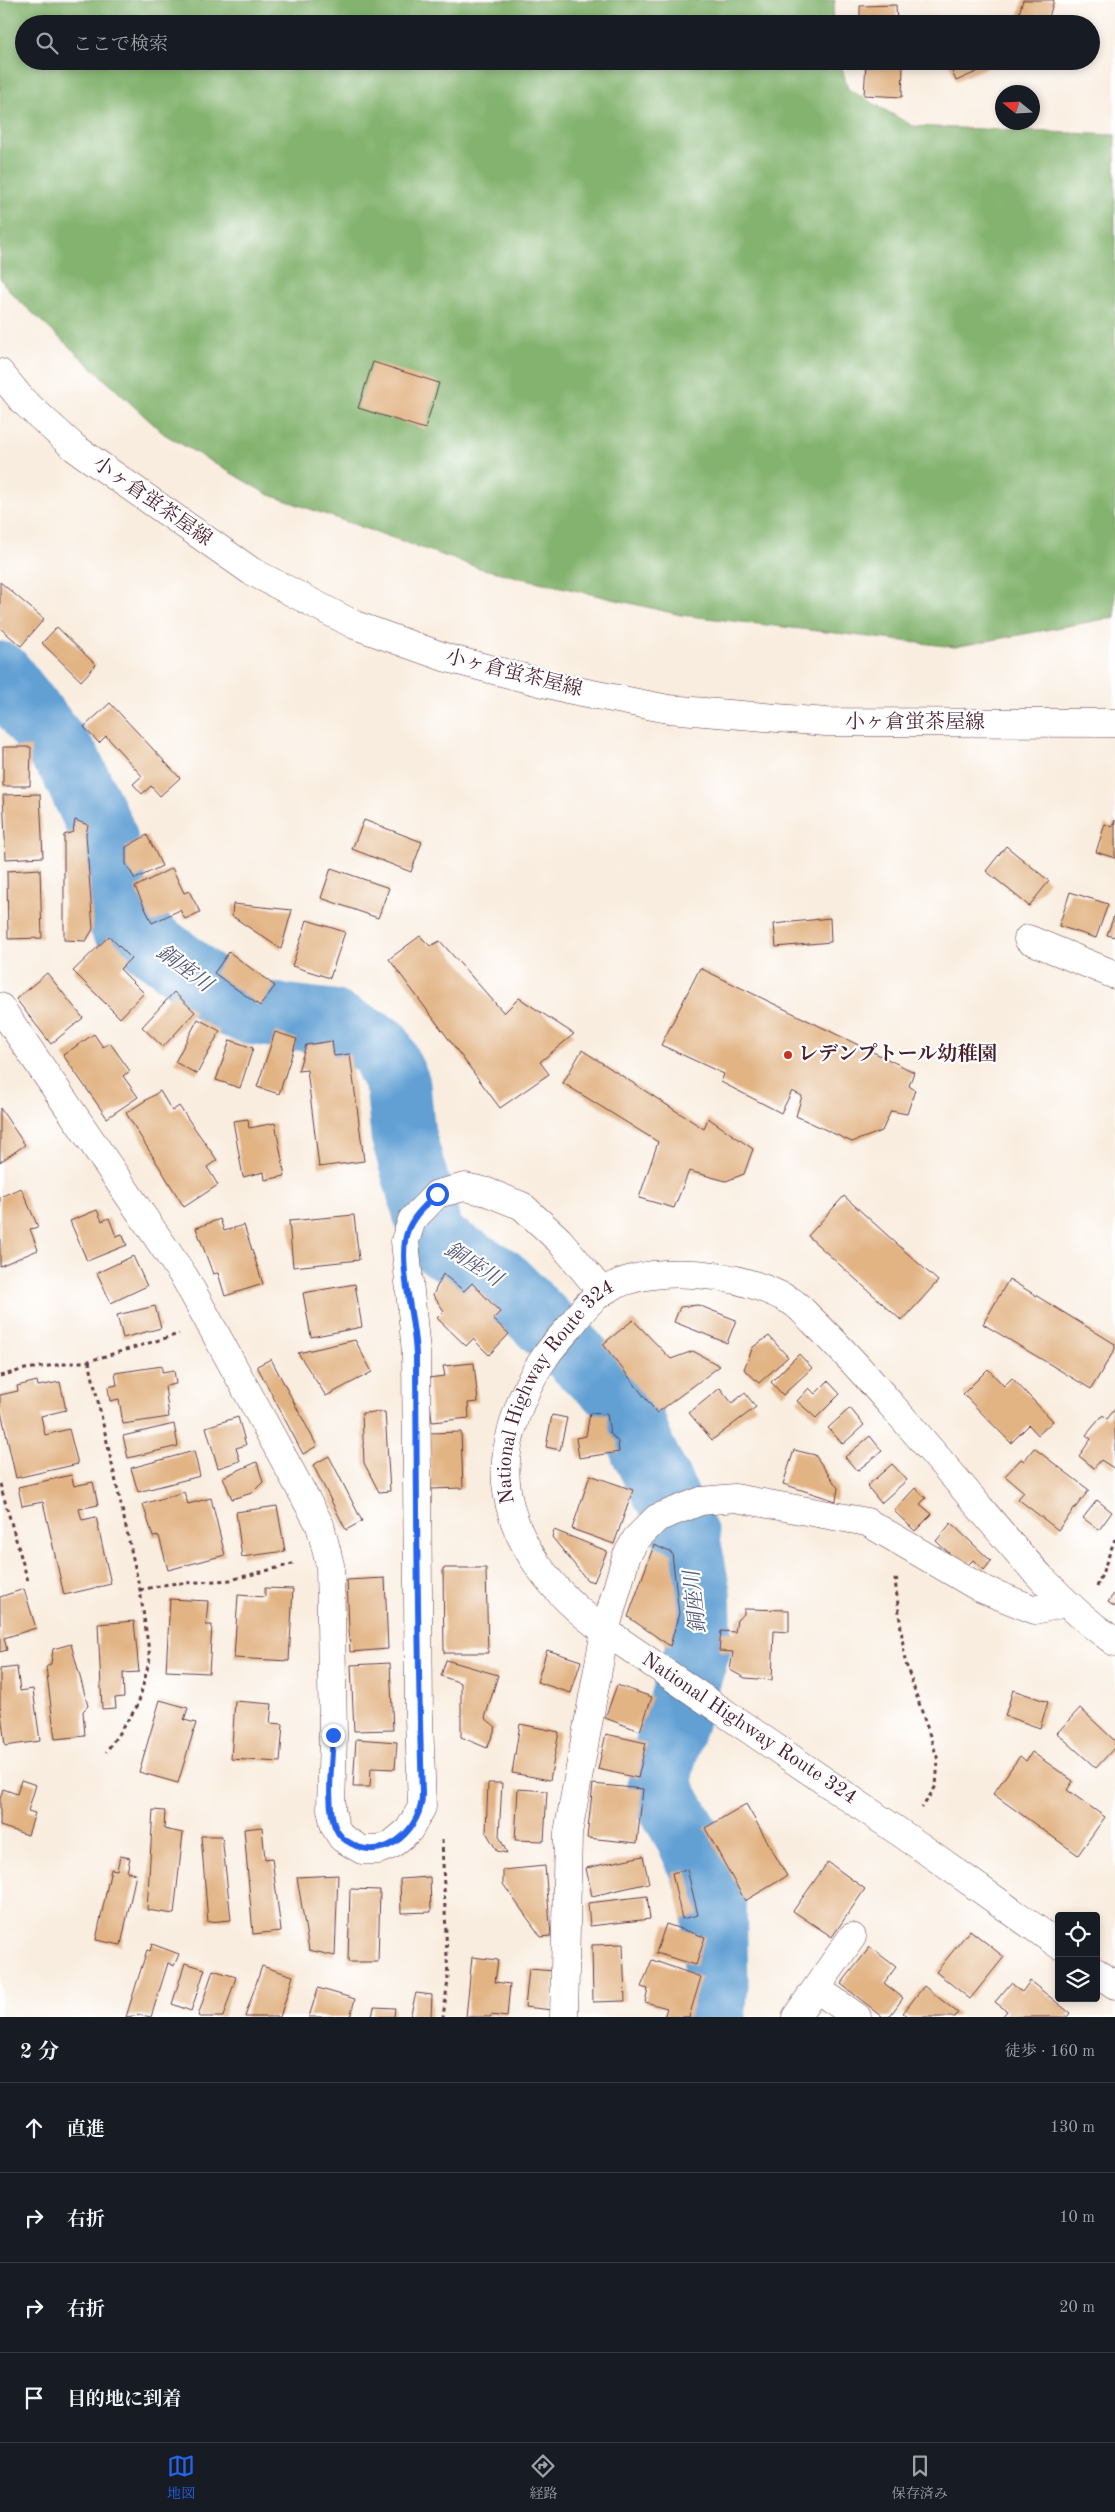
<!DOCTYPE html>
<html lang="ja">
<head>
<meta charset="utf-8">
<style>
	body { margin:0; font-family:"Old Standard TT","Noto Serif JP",serif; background:#20242c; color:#f1f3f6 }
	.controls { position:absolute; right:15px; bottom:15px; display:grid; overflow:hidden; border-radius:5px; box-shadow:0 2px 8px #0003 }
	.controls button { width:45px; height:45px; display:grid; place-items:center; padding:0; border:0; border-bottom:1px solid #363941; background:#171b24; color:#f1f3f6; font:25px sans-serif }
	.compass { position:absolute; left:995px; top:85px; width:45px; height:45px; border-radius:50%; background:#171b24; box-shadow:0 2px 8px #0003; rotate:288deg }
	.stop { position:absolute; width:15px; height:15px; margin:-11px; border:4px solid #2563eb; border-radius:50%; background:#fff }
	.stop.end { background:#2563eb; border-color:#fff; box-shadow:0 1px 5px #0008 }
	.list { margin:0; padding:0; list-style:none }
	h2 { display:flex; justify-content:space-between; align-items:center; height:65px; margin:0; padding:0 20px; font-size:21px }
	h2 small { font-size:16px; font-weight:400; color:#9ea1a6 }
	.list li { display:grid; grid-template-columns:32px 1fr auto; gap:15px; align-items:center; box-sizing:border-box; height:90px; padding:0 20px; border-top:1px solid #363941 }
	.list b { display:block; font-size:19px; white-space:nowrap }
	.list em { font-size:16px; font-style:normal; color:#9ea1a6 }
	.icon { flex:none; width:28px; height:28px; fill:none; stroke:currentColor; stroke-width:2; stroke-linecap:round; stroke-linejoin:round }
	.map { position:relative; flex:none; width:1115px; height:2017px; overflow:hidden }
	.search { position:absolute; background:#171b24; box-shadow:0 2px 8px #0003; left:15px; right:15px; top:15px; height:55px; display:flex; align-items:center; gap:12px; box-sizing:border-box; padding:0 18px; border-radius:28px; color:#9ea1a6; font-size:19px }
	.sheet { height:425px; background:#171b24 }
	nav { display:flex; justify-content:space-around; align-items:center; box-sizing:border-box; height:70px; border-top:1px solid #363941; background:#171b24; font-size:14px; color:#9ea1a6 }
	nav a { display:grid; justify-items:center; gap:2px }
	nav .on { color:#2563eb }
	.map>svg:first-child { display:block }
</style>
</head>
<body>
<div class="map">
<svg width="1115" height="2017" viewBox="0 0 1115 2017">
	<rect width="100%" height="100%" fill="#fff"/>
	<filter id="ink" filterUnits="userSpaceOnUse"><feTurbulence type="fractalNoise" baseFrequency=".02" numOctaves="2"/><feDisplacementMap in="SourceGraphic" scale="10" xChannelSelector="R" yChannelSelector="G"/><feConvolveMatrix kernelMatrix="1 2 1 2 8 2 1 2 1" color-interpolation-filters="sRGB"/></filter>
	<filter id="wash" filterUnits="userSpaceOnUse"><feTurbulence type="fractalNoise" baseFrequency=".0096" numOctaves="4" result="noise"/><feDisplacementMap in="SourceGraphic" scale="20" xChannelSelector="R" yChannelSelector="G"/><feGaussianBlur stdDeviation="1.12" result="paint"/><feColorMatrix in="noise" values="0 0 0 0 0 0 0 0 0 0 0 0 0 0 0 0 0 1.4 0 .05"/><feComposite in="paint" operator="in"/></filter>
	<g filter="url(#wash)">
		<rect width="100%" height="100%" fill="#f9eddf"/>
		<polygon fill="#83b36e" stroke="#66694c" points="0,0 835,0 831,24 24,24 24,61 840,61 848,89 913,126 1115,135 1115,617 955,647 681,615 479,568 267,494 164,434 12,294 0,278"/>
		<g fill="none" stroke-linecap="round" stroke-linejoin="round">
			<polyline stroke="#62a0d4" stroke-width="65" points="0,674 69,762 105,837 121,922 173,959 231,1005 255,1013 332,1022 380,1047 398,1085 403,1135 433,1240 499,1279 587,1367 624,1397 643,1450 688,1540 698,1592 700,1643 661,1766 660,1788 688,1837 714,1895 716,1984 713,2017"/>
		</g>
		<g id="blocks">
			<g fill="#e2b484">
				<polygon points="1023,0 1054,0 1047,24 1016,24"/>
				<polygon points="896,5 897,24 860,24 860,6"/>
				<polygon points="948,61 1001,61 956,81"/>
				<polygon points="866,63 903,65 902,97 864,95"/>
				<polygon points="373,362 439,383 425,429 358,408"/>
				<polygon points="0,582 44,619 21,646 0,628"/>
				<polygon points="57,627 96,665 81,681 42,643"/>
				<polygon points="110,703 180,778 160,796 151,786 142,794 133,784 142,776 106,736 99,743 84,727"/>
				<polygon points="3,747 31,747 30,786 3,786"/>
				<polygon points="40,794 43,857 6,859 3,795"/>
				<polygon points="75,820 88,825 86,834 93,929 86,941 64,940 64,835 73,832"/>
				<polygon points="364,820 422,842 411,872 352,849"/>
				<polygon points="1115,820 1115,858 1096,852 1105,824 1112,827"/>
				<polygon points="147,835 162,866 135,879 126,864 126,847"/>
				<polygon points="1006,846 1049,881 1029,906 986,871"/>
				<polygon points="172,868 184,893 189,891 200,912 185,919 180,910 152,923 135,887"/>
				<polygon points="331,868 389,888 378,918 321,898"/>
				<polygon points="40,869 42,938 8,939 7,871"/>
				<polygon points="1070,892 1108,904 1096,938 1059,926"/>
				<polygon points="233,904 292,910 281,949 232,916"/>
				<polygon points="1115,913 1115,937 1107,935"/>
				<polygon points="830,918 831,942 776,947 774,924"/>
				<polygon points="307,920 345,932 330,978 292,966"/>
				<polygon points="109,936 131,958 120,969 144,993 120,1018 73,971"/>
				<polygon points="420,936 430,946 440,941 504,1013 519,998 574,1034 540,1062 549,1074 500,1108 389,959"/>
				<polygon points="229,952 275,986 260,1006 214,973"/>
				<polygon points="700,968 914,1072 909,1086 915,1090 907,1114 891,1111 882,1131 852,1142 796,1116 802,1096 792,1091 781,1113 721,1082 724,1074 661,1045"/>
				<polygon points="47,973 83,1018 51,1044 16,999"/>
				<polygon points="174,992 195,1012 163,1047 142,1027"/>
				<polygon points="198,1019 220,1031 197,1074 175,1062"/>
				<polygon points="275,1032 297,1039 279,1094 257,1087"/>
				<polygon points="94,1034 103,1047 110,1043 130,1071 123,1076 138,1097 107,1118 63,1055"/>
				<polygon points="230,1040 253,1048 240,1088 216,1080"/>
				<polygon points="332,1041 334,1056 350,1054 364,1161 319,1167 307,1070 298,1071 306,1045"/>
				<polygon points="582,1050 704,1129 708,1118 753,1149 744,1174 726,1181 689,1171 674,1208 639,1198 658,1142 563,1083"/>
				<polygon points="160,1091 172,1111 179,1106 217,1160 207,1167 218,1185 184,1207 126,1113"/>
				<polygon points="0,1108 25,1145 0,1162"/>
				<polygon points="248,1119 249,1128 275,1123 285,1176 265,1180 264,1172 243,1177 233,1121"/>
				<polygon points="21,1188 38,1227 30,1229 38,1250 0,1266 0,1197"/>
				<polygon points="844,1196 938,1281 902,1321 808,1236"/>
				<polygon points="97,1210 102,1221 109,1218 116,1236 122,1234 127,1245 87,1261 70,1221"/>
				<polygon points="354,1215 359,1260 293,1267 289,1221"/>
				<polygon points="220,1219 224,1231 244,1225 263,1284 225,1296 218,1273 213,1274 196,1228"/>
				<polygon points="133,1256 147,1286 111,1303 97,1273"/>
				<polygon points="443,1274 464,1291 472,1283 500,1312 493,1319 509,1334 489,1355 473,1339 466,1346 437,1318 444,1311 433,1295"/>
				<polygon points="1009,1279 1115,1344 1115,1349 1091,1389 983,1324"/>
				<polygon points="355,1284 362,1327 311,1337 303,1293"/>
				<polygon points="698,1305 736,1320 727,1343 674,1322 680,1307"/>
				<polygon points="155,1306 161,1328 123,1338 117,1315"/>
				<polygon points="633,1320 671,1359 693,1351 720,1366 657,1413 603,1344"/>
				<polygon points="769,1336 788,1357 759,1383 744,1369 753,1347"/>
				<polygon points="355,1340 372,1372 326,1396 298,1353"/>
				<polygon points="799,1354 812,1368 783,1395 771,1382"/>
				<polygon points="271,1359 317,1446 303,1454 257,1366"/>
				<polygon points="474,1363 478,1402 468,1403 469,1418 432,1422 428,1378 445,1376 443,1366"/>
				<polygon points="162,1366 162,1372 174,1370 176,1384 165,1386 169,1417 123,1424 119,1399 110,1401 108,1387 117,1385 115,1373"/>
				<polygon points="988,1369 1004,1386 1012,1378 1053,1421 1038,1435 1029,1425 1011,1443 963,1394"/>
				<polygon points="37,1381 38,1386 60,1382 66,1410 41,1416 45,1435 69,1429 78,1464 16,1478 0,1407 0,1395 18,1391 17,1386"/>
				<polygon points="828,1381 840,1394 816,1418 797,1401 809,1388 815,1394"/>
				<polygon points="720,1388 732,1403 745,1393 756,1407 712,1440 689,1413"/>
				<polygon points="850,1408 864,1425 843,1444 828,1428"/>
				<polygon points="1115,1409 1115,1469 1101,1460 1094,1468 1079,1456 1091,1439 1086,1435 1103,1415 1107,1419"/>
				<polygon points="385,1412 390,1491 379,1492 364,1463 362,1413"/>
				<polygon points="590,1413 607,1414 610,1433 618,1442 619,1452 579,1458 576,1438 586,1436"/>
				<polygon points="552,1415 567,1418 560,1450 546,1447"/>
				<polygon points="238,1417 246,1445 236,1448 240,1461 218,1468 206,1427"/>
				<polygon points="174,1424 178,1446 128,1458 123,1436"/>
				<polygon points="461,1432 463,1488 431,1489 429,1433"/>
				<polygon points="870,1436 882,1451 857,1471 845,1457"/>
				<polygon points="1034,1448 1089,1490 1058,1530 1018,1499 1024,1492 1005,1476 1021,1459 1024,1461"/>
				<polygon points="794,1450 815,1455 838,1488 836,1501 783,1484"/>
				<polygon points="194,1451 200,1476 138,1492 131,1468"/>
				<polygon points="329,1456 362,1521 346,1530 313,1465"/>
				<polygon points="257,1462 263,1482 252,1493 232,1499 223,1477"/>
				<polygon points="892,1464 907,1480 881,1503 867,1486"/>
				<polygon points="71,1475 74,1486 93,1482 98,1505 79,1509 82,1520 96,1517 111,1584 64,1595 43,1502 22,1506 18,1487"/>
				<polygon points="590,1475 633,1490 614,1544 572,1529"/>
				<polygon points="915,1488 926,1498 920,1504 932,1514 915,1531 894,1511"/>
				<polygon points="184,1492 188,1504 211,1498 225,1555 168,1570 159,1536 153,1537 143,1504"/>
				<polygon points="1097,1500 1112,1512 1099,1530 1083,1518"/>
				<polygon points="277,1506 285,1551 242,1557 236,1512"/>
				<polygon points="951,1523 991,1561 984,1570 973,1560 965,1568 936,1541"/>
				<polygon points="554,1530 607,1551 594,1582 587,1580 552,1537"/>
				<polygon points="654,1545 672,1553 679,1613 670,1646 628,1617"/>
				<polygon points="443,1568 486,1568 488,1653 444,1653"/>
				<polygon points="385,1578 388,1649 350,1652 347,1580"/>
				<polygon points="265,1588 293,1589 289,1661 234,1658 238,1595 265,1597"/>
				<polygon points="24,1589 36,1628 4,1638 7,1650 0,1652 0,1597"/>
				<polygon points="1115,1592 1115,1607 1108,1602"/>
				<polygon points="170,1599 208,1601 206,1625 212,1625 209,1673 166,1671"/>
				<polygon points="744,1609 789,1610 789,1632 774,1631 772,1680 745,1678 730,1670 733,1652 719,1651 721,1631 735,1632 737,1620 744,1614"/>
				<polygon points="134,1621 139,1672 123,1673 124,1697 115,1698 116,1708 102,1709 98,1624"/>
				<polygon points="71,1644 88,1706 83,1711 85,1736 55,1739 46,1667 51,1664 53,1649"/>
				<polygon points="547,1650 581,1661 571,1693 537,1682"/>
				<polygon points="446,1660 498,1675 485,1718 496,1727 487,1748 461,1737 461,1683 441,1676"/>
				<polygon points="390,1663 393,1730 354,1731 351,1665"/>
				<polygon points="17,1667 20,1691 33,1689 40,1741 5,1746 0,1705 0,1669"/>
				<polygon points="617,1685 652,1697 640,1731 605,1718"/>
				<polygon points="1013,1690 1048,1702 1040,1728 1005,1716"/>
				<polygon points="160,1700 188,1708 184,1720 196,1723 178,1783 139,1772"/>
				<polygon points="235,1701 272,1704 270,1723 283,1724 280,1762 231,1759"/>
				<polygon points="1080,1708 1115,1741 1115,1747 1096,1768 1057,1733"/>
				<polygon points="520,1724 559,1732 550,1780 512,1773"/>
				<polygon points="606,1734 646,1743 638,1778 598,1769"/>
				<polygon points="356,1739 397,1742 395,1769 371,1768 370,1787 353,1787"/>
				<polygon points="1032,1752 1073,1781 1067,1790 1105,1817 1078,1855 993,1794 1020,1756 1026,1761"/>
				<polygon points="21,1780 36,1785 28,1811 35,1813 28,1835 0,1826 0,1799 3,1789 17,1794"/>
				<polygon points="488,1783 502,1783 499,1836 507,1853 497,1851 486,1832"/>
				<polygon points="593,1784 643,1789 637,1843 587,1838"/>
				<polygon points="518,1789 547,1791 544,1841 515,1840"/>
				<polygon points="746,1804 787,1876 745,1901 705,1828"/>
				<polygon points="153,1810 165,1811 164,1829 183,1833 174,1914 147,1910"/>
				<polygon points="262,1827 265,1859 272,1858 281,1931 253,1934 244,1829"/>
				<polygon points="201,1836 222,1836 231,1920 208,1922"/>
				<polygon points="120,1856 130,1858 127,1872 136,1874 121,1945 96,1940 111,1869 117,1870"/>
				<polygon points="643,1856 649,1883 592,1896 586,1868"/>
				<polygon points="828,1862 865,1889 832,1937 793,1911"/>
				<polygon points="545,1866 551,1936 541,1937 503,1884 503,1870"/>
				<polygon points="687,1869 698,1915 682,1919 672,1873"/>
				<polygon points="338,1875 335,1956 309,1950 297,1877"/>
				<polygon points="430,1877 431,1912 401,1913 400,1879"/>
				<polygon points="350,1889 380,1890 378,1962 348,1962"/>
				<polygon points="647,1896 650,1919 590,1926 588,1903"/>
				<polygon points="666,1924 705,1937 696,1965 656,1953"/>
				<polygon points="970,1930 1004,1957 970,1999 936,1972"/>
				<polygon points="152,1944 179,1954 174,1966 168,1963 151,2017 141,2015 126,2017 147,1950 150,1951"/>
				<polygon points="623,1944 625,2001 593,2002 592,1945"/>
				<polygon points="870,1947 896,1967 884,1983 903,1998 889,2017 883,2017 841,1984"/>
				<polygon points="472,1957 498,1960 495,1982 510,1984 507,2017 491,2015 491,2017 466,2017"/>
				<polygon points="652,1960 701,1977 689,2017 664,2017 667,2008 645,2002 648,1989 641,1987"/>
				<polygon points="185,1963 205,1969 191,2011 172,2004"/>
				<polygon points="262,1966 293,1976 280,2017 245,2017"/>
				<polygon points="529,1969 555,1971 552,2010 525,2007"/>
				<polygon points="213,1970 236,1977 223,2017 201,2017 198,2016"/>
				<polygon points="1030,1981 1070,2013 1067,2017 1002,2017 1007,2011 995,2002 1011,1983 1022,1992"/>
				<polygon points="924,1986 958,2013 955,2017 908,2017 903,2013"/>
				<polygon points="318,1988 355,1999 350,2017 309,2017"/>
				<polygon points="416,1993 432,1995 431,2017 410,2017"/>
				<polygon points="374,2007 395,2008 394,2017 372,2017"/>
			</g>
		</g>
	</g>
	<g filter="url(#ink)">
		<use href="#blocks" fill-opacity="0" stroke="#643e46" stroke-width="1"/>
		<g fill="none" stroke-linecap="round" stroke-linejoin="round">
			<g stroke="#643e46" stroke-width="29">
				<g id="street">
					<polyline points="1028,939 1115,975"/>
					<polyline points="817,1989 857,2017"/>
					<polyline points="564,2017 568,1833 605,1631 626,1557 636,1539 657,1518 701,1501 735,1498 867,1522 980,1588 1035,1610 1065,1603"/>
					<polyline points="796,2017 852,1937"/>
				</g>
			</g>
			<g stroke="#643e46" stroke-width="29">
				<g id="secondary">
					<polyline points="0,373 23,401 75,448 251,571 355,625 447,658 567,689 668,709 826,722 1115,723"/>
					<polyline points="0,1007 185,1278 320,1525 330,1565 333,1735 331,1809 335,1827 342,1838 362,1850 378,1850 391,1845 409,1830 422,1807 419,1718 416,1352 405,1241 412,1220 437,1194 465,1187 487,1192 522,1206 559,1240 602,1292"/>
				</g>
			</g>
			<g stroke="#643e46" stroke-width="29">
				<g id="highway">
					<path id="s1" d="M 1059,1945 L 921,1847 L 605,1631 C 556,1596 512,1546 506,1483 C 502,1444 522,1389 545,1357 C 552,1346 561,1337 569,1328 C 579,1315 588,1301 602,1292 C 642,1266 711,1271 754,1285 C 766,1289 778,1294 789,1300 C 798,1304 805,1314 813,1321 C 839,1346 863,1372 887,1400 C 916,1433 946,1467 975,1502 C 1018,1553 1059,1603 1115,1642"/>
					<polyline points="1096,1972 1115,1985"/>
				</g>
			</g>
			<g stroke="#643e46" stroke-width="3" stroke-dasharray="4 4" stroke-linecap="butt">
				<polyline points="89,1361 140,1590 150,1658 138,1705 106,1752"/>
				<polyline points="0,1376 25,1369 89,1361 179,1334"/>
				<polyline points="0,1484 28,1581"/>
				<polyline points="898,1579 895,1580 905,1661 938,1760 936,1786 922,1808"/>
				<polyline points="1097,1587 1115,1539"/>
				<polyline points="140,1590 169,1584 230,1580 296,1563"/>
				<polyline points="442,1840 448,1980 443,2017"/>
			</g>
			<use href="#street" stroke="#fff" stroke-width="28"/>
			<use href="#secondary" stroke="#fff" stroke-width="28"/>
			<use href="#highway" stroke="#fff" stroke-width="28"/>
		</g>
	</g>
	<g fill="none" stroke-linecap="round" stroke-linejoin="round" filter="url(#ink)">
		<path stroke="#2563eb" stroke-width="6" d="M 333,1735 C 332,1762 326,1803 335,1827 C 339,1836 344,1840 352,1844 C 386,1863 423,1827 422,1793 C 417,1648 417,1503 416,1358 C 416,1323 400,1274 405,1241 C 408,1220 423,1208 437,1194"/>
	</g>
	<circle fill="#c8321e" stroke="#fff" stroke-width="2" cx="788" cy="1055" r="5"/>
	<g text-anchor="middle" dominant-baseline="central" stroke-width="4.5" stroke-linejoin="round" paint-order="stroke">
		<g font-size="20" fill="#4a1f2b" stroke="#fff">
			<text transform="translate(152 502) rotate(35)">小ヶ倉蛍茶屋線</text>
			<text transform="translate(514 674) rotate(14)">小ヶ倉蛍茶屋線</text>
			<text x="915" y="723">小ヶ倉蛍茶屋線</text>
			<text stroke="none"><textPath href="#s1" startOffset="842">National Highway Route 324</textPath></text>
			<text transform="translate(749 1729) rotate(34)">National Highway Route 324</text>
		</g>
		<g font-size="20" font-weight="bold" fill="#4a1f2b" stroke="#fff" text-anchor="start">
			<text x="798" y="1055">レデンプトール幼稚園</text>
		</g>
		<g font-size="21" font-style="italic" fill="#555977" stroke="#fff">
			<text transform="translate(184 969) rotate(37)">銅座川</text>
			<text transform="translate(473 1265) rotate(33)">銅座川</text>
			<text transform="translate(696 1602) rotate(-96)">銅座川</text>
		</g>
	</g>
</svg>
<div class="controls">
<button><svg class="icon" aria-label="locate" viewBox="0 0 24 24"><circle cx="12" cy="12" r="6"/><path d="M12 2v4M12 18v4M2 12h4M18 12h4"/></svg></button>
<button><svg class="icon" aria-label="layers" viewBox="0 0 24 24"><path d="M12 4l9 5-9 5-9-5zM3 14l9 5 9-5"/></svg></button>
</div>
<svg class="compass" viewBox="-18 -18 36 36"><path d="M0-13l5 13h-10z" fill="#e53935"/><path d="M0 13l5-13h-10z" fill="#9ea1a6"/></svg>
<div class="stop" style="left:437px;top:1194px"></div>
<div class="stop end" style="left:333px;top:1735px"></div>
<div class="search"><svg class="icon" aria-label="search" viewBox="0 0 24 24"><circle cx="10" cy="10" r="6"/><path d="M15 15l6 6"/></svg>ここで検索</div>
</div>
<section class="sheet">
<h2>2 分<small>徒歩 · 160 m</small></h2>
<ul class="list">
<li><svg class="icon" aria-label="ahead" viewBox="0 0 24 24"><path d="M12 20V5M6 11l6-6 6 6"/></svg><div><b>直進</b></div><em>130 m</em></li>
<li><svg class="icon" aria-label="right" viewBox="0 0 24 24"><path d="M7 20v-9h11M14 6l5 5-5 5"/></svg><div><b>右折</b></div><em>10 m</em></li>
<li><svg class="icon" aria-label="right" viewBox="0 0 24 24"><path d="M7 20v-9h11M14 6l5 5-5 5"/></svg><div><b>右折</b></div><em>20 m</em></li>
<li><svg class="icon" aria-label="arrive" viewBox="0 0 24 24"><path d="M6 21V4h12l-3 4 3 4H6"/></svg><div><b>目的地に到着</b></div></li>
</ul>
</section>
<nav>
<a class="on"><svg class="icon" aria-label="map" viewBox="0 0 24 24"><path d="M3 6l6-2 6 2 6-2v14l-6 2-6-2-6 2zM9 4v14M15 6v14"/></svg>地図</a>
<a><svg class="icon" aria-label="directions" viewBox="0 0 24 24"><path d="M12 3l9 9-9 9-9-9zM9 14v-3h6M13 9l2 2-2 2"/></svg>経路</a>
<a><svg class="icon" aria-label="saved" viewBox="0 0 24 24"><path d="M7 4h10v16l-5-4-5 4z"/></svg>保存済み</a>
</nav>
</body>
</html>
